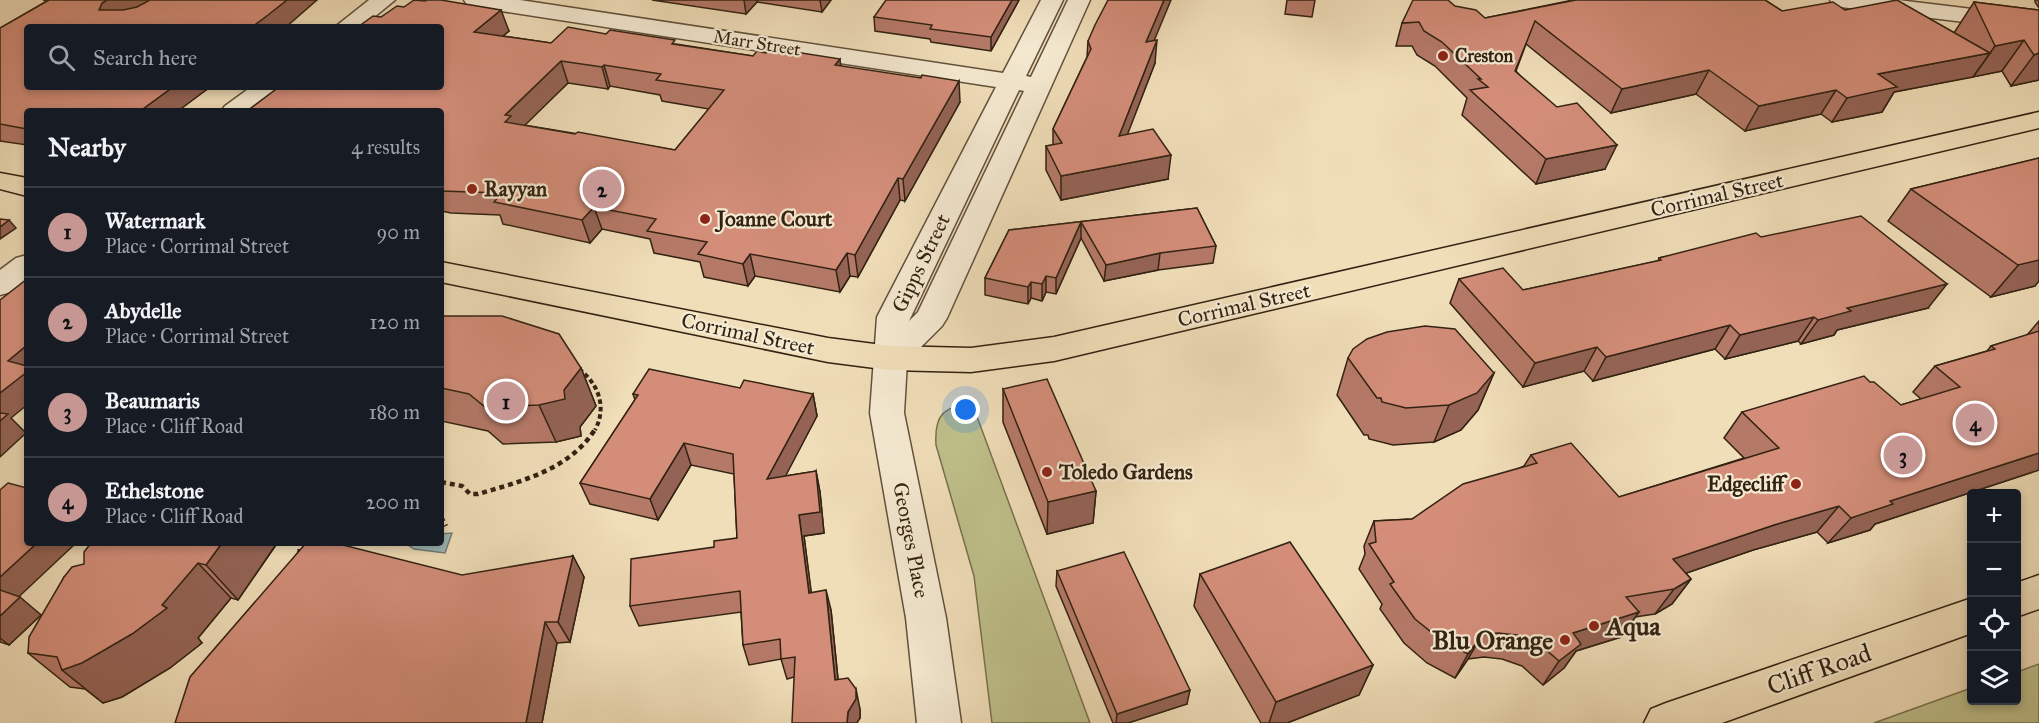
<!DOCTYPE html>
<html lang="en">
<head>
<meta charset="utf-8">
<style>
	body { margin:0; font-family:"IM FELL Great Primer",serif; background:#20242c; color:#f1f3f6 }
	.controls { position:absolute; right:18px; bottom:18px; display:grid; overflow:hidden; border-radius:6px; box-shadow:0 3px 9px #0003 }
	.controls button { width:54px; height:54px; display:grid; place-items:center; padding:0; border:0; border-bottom:2px solid #363941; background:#171b24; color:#f1f3f6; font:30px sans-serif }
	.you { position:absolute; left:966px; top:410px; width:21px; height:21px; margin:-15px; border:4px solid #fff; border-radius:50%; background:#1a73e8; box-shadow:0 0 0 9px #1a73e833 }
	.badge { display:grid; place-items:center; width:39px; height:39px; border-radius:50%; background:#c59692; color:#111; font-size:20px; font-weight:700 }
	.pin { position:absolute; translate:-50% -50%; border:3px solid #fff; box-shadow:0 2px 6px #0006 }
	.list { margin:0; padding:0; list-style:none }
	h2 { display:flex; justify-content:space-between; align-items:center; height:78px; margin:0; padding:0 24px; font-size:26px }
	h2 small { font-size:20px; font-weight:400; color:#9ea1a6 }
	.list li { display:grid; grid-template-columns:39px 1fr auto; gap:18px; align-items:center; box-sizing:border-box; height:90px; padding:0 24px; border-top:2px solid #363941 }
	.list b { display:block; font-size:22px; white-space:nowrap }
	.list p { margin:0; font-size:20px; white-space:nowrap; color:#9ea1a6 }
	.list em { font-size:20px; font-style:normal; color:#9ea1a6 }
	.icon { flex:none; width:33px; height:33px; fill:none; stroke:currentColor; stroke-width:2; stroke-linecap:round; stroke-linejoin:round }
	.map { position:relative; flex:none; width:2039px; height:723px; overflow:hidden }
	.search { position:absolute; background:#171b24; box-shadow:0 3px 9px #0003; left:24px; top:24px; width:420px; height:66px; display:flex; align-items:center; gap:15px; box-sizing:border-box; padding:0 21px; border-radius:6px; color:#9ea1a6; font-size:22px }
	.panel { position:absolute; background:#171b24; box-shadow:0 3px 9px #0003; left:24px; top:108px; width:420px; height:438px; border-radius:6px }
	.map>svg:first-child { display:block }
</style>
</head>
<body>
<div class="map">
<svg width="2039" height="723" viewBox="0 0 2039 723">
	<rect width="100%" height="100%" fill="#f0deb9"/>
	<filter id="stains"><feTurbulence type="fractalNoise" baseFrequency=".00333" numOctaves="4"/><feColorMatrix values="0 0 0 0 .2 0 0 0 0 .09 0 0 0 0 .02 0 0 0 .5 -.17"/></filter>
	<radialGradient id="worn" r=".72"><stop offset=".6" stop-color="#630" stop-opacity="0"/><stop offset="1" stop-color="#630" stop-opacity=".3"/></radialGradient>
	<g fill="#bfc08b" stroke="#78714e" stroke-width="1.5">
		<path d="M 972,403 L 1090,723 L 992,723 L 974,576 L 936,445 C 934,414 944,407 972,403 Z"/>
		<polygon points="2039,664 2039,723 1874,723 1971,688 1972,700 2016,700 2017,672"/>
	</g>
	<polygon fill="#9dbab8" stroke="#727d76" stroke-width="1.5" points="452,533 445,553 414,549 405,543 441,543 441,534"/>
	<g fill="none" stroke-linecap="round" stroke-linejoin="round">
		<g stroke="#62513c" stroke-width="3">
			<g id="minor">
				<polygon points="369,0 395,0 362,27 335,27"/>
				<path d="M 464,0 L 520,0 L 1003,73 L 1041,0 L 1063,0 L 1026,76 L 1031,77 L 1068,0 L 1090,0 L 947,318 L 942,326 L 907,361 L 904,413 L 946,618 L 961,723 L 917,723 L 906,618 L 870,413 L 877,317 L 996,87 L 475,7 L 467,5 ZM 1019,90 L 1024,91 L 918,312 L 909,321 Z"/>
				<polygon points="1830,0 1898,0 2039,17 2039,31 1841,7 1833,5"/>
				<polygon points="251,87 280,87 251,111 221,111 225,106"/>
				<polygon points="27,255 27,280 11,292 0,295 0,270 16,258"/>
			</g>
		</g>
		<g stroke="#322212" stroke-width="3">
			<g id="major">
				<polygon points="2039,112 2039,128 1054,361 971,372 890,370 828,362 441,282 441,262 828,338 890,346 971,348 1054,337"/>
				<polygon points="0,173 27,178 27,196 0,189"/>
				<polygon points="2039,575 2039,609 2016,617 2016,583"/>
				<polygon points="1972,598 1972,633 1722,723 1644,723 1651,709 1666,703"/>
			</g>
		</g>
		<path stroke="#322212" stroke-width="4" stroke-dasharray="4.5 3" stroke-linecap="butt" d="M 579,369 C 599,384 607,408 595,430"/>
		<g stroke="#322212" stroke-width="4.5" stroke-dasharray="5 4" stroke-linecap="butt">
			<path d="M 441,482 L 462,486 L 470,494 L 478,494 C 522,481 570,470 596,428"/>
			<polyline points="441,517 446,526"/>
			<polyline points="299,554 301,543"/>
		</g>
		<use href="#minor" fill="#f5ead2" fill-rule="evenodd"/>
		<use href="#major" fill="#f0deb9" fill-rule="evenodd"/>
	</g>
	<g fill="#b57968" stroke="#322212" stroke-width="1.5" fill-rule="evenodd">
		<polygon points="43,0 317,0 27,87 204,87 206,90 27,111 27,145 0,141 0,28 47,1"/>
		<polygon points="652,0 831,0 822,12 757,2 746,14"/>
		<polygon points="1019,0 991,51 931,42 930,39 875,31 874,17"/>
		<polygon points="1287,0 1315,0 1312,17 1285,14"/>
		<polygon points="1569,0 1765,0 1782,11 1845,10 1954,33 1974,2 2039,10 2039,80 2011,86 2002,71 1894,92 1882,112 1832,122 1821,114 1745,131 1696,94 1611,113 1526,44 1516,71 1605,169 1536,184 1462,115 1467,98 1435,66 1417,55 1412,46 1396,46 1402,23 1485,18 1568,1"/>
		<polygon points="2035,0 2039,0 2039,8 2035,2"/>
		<path d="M 425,1 L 509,31 L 503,36 L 551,43 L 676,44 L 753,56 L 841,66 L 960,102 L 905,201 L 900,200 L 858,277 L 850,276 L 840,292 L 755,276 L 748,286 L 704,277 L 700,262 L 654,253 L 650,239 L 602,229 L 590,243 L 503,224 L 500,215 L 451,213 L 441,211 L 441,111 L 381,17 L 404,7 ZM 568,83 L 608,89 L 610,86 L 660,95 L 662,101 L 709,109 L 675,150 L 524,125 Z"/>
		<polygon points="1154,40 1155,63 1127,134 1168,179 1061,200 1046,170 1046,146 1053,145 1053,129 1087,57 1088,41"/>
		<polygon points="2039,158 2035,286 1991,297 1888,221 1911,189"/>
		<polygon points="1197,208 1216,246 1213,263 1158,270 1104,281 1081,238 1056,294 1046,292 1042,301 1031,298 1028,304 985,295 985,278 1009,230"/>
		<polygon points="1761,237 1928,308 1837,330 1834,335 1801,344 1798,341 1725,359 1715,349 1593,381 1584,371 1523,387 1450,303 1459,279 1523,290 1658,261 1659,258"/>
		<polygon points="441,316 581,368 596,406 580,427 581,436 556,442 503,444 488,431 441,421"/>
		<polygon points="2039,321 2039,470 1875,524 1870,530 1828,543 1817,532 1753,550 1686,573 1691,579 1672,604 1655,614 1635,617 1621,637 1576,651 1564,668 1543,685 1522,666 1502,659 1484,657 1468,659 1455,678 1427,663 1404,643 1380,609 1382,604 1359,569 1365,554 1364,546 1374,521 1412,519 1524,466 1531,455 1619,497 1744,458 1724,438 1742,412 1901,405 1921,399 1913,392 1935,366 1987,351 1991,346 2027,335"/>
		<polygon points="1348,358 1494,373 1478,410 1461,430 1434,442 1393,445 1369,439 1368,435 1364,435 1337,395"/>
		<polygon points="740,388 813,394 817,416 785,476 816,471 820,492 824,533 804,536 811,593 831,610 838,679 860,709 860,718 794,677 787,679 781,659 749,665 743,645 741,612 639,626 630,606 714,547 737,538 734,474 691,465 658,520 590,504 580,483 635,400 633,394"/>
		<polygon points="1003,389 1096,491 1093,523 1047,534 1003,422"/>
		<polygon points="0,490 19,597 41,615 9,645 0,642"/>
		<polygon points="276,545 238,600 231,598 198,638 202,643 170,668 122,697 103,703 85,689 70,687 28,653 64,577"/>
		<polygon points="573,556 584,577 570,642 557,643 542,723 175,723"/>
		<polygon points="1057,571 1187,704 1128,723 1113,723 1056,586"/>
		<polygon points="1200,574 1373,665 1359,695 1287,723 1261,723 1194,606"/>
	</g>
	<g fill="#946355" stroke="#322212" stroke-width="1.5">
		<polygon points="107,0 152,0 124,13 99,10 102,3"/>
		<polygon points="287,0 317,0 286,27 252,27"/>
		<polygon points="744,0 757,0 757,2 746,14"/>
		<polygon points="820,0 831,0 822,12"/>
		<polygon points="1012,0 1019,0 991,51 991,37"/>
		<polygon points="1164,0 1171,0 1144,65 1146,42"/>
		<polygon points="501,10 509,31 482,53 474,32"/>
		<polygon points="1157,40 1155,63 1118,159 1119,136"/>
		<polygon points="2024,40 2002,71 1973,77 1995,46"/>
		<polygon points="1990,53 1973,77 1894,92 1882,112 1832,122 1847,98 1878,74"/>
		<polygon points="2039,53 2039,80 2011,86 2034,55"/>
		<polygon points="840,59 842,80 835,65"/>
		<polygon points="561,61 568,83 518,132 505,122 505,115"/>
		<polygon points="604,65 610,86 608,89 602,67"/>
		<polygon points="1709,70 1696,94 1611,113 1622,89"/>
		<polygon points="959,81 960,102 905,201 903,179"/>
		<polygon points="173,87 204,87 206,90 178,111 140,111"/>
		<polygon points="1836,90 1821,114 1745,131 1759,106"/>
		<polygon points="1617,145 1605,169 1536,184 1546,159"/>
		<polygon points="1171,155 1168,179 1061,200 1061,176"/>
		<polygon points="898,178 900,200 858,277 855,255"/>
		<polygon points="594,207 602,229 590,243 582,220"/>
		<polygon points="9,220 16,228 0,239 0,227"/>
		<polygon points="1081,222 1081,238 1056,294 1056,278"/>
		<polygon points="2039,241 2039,281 2035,286 1991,297"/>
		<polygon points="847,253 850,276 840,292 836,270"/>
		<polygon points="1160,253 1158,270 1104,281 1106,265"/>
		<polygon points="750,254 755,276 748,286 743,264"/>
		<polygon points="1046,276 1046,292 1042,301 1042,284"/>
		<polygon points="1031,282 1031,298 1028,304 1028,287"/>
		<polygon points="1947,284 1928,308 1837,330 1834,335 1801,344 1818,320 1847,308"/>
		<polygon points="1814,317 1798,341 1725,359 1740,335"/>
		<polygon points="1730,325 1715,349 1593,381 1606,357"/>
		<polygon points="27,345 27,405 11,418 26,433 0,457 0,393 8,361"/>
		<polygon points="1597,347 1584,371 1523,387 1535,363"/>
		<polygon points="581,368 596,406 580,427 581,436 556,442 539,405 564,390"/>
		<polygon points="1494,373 1478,410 1461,430 1434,442 1449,405"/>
		<polygon points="813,394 817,416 773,500 767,479"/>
		<polygon points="684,443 691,465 658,520 650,499"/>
		<polygon points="2039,453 2039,470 1875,524 1870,530 1828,543 1851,518 1890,501"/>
		<polygon points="816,471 820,492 824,533 804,536 814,613 809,593 799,515"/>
		<polygon points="1096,491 1093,523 1047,534 1048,502"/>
		<polygon points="1839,506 1817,532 1753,550 1655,584 1673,559 1774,525"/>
		<polygon points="37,543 76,543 10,605 0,596 0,577"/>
		<polygon points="222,543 277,543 238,600 206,565"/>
		<polygon points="573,556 584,577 570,642 558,622"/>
		<polygon points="198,563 231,598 198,638 202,643 170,668 122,697 103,703 62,670 162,605"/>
		<polygon points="1691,579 1672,604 1655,614 1674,589"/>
		<polygon points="826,590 831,610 840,699 835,680"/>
		<polygon points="20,597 41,615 9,645 0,638 0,616"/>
		<polygon points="1639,612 1621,637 1576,651 1564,668 1543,685 1559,661 1573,633"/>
		<polygon points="545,622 557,643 542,723 526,723"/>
		<polygon points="1482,635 1468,659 1455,678 1468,654"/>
		<polygon points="1373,665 1359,695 1287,723 1269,723 1276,702"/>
		<polygon points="856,689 860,709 860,718 857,723 847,723 848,712"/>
		<polygon points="1190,690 1187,704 1128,723 1116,723 1117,714"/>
	</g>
	<g fill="#d38d79" stroke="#322212" stroke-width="1.5" fill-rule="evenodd">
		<polygon points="49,0 107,0 102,3 99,10 123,10 137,7 150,0 287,0 268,15 252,27 27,27 27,87 173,87 140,111 27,111 27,129 0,124 0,28"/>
		<path d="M 414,0 L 425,1 L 427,0 L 441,0 L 501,10 L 474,32 L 551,43 L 568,27 L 606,34 L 610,30 L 675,40 L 672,44 L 753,56 L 757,51 L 766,53 L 770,48 L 840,59 L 835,65 L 921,78 L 922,75 L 959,81 L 903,179 L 898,178 L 855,255 L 847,253 L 836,270 L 750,254 L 743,264 L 698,254 L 707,242 L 647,231 L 656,219 L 594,207 L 582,220 L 494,202 L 502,193 L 441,191 L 441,111 L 247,111 L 279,87 L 441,87 L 441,27 L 358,27 L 373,16 L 381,17 L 397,6 L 404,7 ZM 561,61 L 602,67 L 604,65 L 661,74 L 656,80 L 724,90 L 675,150 L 578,132 L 575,134 L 505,122 L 511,116 L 505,115 Z"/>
		<polygon points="886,0 1012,0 991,37 930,29 932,25 874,17"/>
		<polygon points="1108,0 1164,0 1146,42 1157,40 1119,136 1153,129 1171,155 1061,176 1046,146 1062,143 1053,129 1091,49 1088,41 1095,25"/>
		<polygon points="1413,0 1448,0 1455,6 1476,10 1485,18 1576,0 1765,0 1782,11 1833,2 1845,10 1897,0 1990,53 1878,74 1897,87 1847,98 1836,90 1759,106 1709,70 1622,89 1535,21 1515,71 1557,107 1577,103 1617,145 1546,159 1470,90 1488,87 1478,79 1481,79 1442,42 1424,31 1419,22 1402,23"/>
		<polygon points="1974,2 2039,10 2039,53 2034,55 2024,40 1995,46"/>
		<polygon points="2039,158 2039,260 2018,265 1911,189"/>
		<polygon points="1197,208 1216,246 1160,253 1106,265 1081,222 1056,278 1046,276 1042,284 1031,282 1028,287 985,278 1009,230"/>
		<polygon points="1861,216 1947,284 1847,308 1851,311 1818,320 1814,317 1740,335 1730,325 1606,357 1597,347 1535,363 1459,279 1503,268 1523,290 1661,260 1659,258 1756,233 1761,237"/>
		<polygon points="0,219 9,220 0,227"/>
		<polygon points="27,279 27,345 8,361 27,366 27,372 0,393 0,300"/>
		<polygon points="441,316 502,316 559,334 581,368 564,390 565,399 539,405 485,407 469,394 441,388"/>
		<polygon points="1425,326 1455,329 1494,373 1477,393 1449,405 1406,408 1382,402 1381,398 1377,398 1348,358 1353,349 1367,339 1387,332"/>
		<polygon points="2039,331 2039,453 1890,501 1893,504 1851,518 1839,506 1774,525 1673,559 1691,579 1674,589 1626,597 1639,612 1573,633 1581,644 1559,661 1537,642 1517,635 1498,633 1482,635 1468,654 1440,639 1415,619 1390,584 1394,582 1369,544 1376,542 1374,521 1412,519 1463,484 1537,463 1531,455 1571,443 1619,497 1779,448 1742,412 1864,376 1870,382 1874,382 1901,405 1960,387 1935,366 1995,349 1991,346"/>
		<polygon points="649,369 740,388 744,380 813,394 767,479 816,471 820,512 799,515 809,593 826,590 835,680 848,678 856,689 856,699 848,712 847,723 792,723 795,657 781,659 780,639 743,645 740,591 630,606 631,559 714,547 714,541 737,538 733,454 684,443 650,499 580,483 638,395 633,394"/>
		<polygon points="1047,379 1096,491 1048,502 1003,389"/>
		<polygon points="0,413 8,414 0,421"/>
		<polygon points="8,483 27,488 27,543 37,543 0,577 0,490"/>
		<polygon points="1290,542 1373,665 1276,702 1200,574"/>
		<polygon points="91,543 222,543 206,565 198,563 162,605 167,608 132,634 82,663 62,670 57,657 28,653 29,637 64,577 72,567 84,564 84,552"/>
		<polygon points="306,543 335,543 462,575 573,556 558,622 545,622 526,723 175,723 190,677"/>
		<polygon points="1124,552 1190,690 1117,714 1057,571"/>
		<polygon points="0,590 20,597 0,616"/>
	</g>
	<g fill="#8f2418" stroke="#f5ead2" stroke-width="2">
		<circle cx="1443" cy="56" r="6"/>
		<circle cx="472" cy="189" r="6"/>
		<circle cx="705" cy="219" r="6"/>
		<circle cx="1047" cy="472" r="6"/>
		<circle cx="1796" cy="484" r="6"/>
		<circle cx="1594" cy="626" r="6"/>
		<circle cx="1565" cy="640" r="6"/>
	</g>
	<g text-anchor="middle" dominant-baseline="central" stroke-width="4.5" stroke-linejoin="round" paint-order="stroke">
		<g font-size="18" fill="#322212" stroke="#f5ead2">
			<text transform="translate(757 43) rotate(9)">Marr Street</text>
		</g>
		<g font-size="18" font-weight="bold" fill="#322212" stroke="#f5ead2" text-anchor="start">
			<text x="1455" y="56">Creston</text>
		</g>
		<g font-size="21" font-weight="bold" fill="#322212" stroke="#f5ead2" text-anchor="start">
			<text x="484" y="189">Rayyan</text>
			<text x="717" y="219">Joanne Court</text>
			<text x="1059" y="472">Toledo Gardens</text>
			<text x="1784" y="484" text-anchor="end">Edgecliff</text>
		</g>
		<g font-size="21" fill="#322212" stroke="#f5ead2">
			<text transform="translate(1717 195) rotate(-13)">Corrimal Street</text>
			<text transform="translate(921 263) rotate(-64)">Gipps Street</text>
			<text transform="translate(1244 305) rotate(-13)">Corrimal Street</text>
			<text transform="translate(748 334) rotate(12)">Corrimal Street</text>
			<text transform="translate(911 540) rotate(79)">Georges Place</text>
		</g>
		<g font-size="26" font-weight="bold" fill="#322212" stroke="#f5ead2" text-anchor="start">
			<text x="1606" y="626">Aqua</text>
			<text x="1553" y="640" text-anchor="end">Blu Orange</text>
		</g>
		<g font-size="26" fill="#322212" stroke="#f5ead2">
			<text transform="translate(1819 669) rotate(-19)">Cliff Road</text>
		</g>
	</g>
	<rect width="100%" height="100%" filter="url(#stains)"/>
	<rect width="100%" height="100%" fill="url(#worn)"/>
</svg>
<div class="controls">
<button>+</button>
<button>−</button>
<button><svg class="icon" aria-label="locate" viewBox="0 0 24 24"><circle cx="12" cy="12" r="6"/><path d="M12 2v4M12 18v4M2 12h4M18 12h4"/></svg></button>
<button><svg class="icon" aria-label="layers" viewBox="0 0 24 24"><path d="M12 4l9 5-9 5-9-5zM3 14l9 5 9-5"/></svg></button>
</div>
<div class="you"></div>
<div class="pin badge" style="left:506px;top:401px">1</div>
<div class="pin badge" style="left:602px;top:189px">2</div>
<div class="pin badge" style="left:1903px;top:455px">3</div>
<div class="pin badge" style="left:1975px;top:423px">4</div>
<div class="search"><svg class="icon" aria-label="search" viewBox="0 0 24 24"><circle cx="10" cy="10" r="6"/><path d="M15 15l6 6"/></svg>Search here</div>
<section class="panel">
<h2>Nearby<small>4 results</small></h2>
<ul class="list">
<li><span class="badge">1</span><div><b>Watermark</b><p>Place · Corrimal Street</p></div><em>90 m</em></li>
<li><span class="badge">2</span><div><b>Abydelle</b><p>Place · Corrimal Street</p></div><em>120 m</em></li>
<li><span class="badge">3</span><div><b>Beaumaris</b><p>Place · Cliff Road</p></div><em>180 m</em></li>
<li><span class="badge">4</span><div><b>Ethelstone</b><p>Place · Cliff Road</p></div><em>200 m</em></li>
</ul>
</section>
</div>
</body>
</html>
